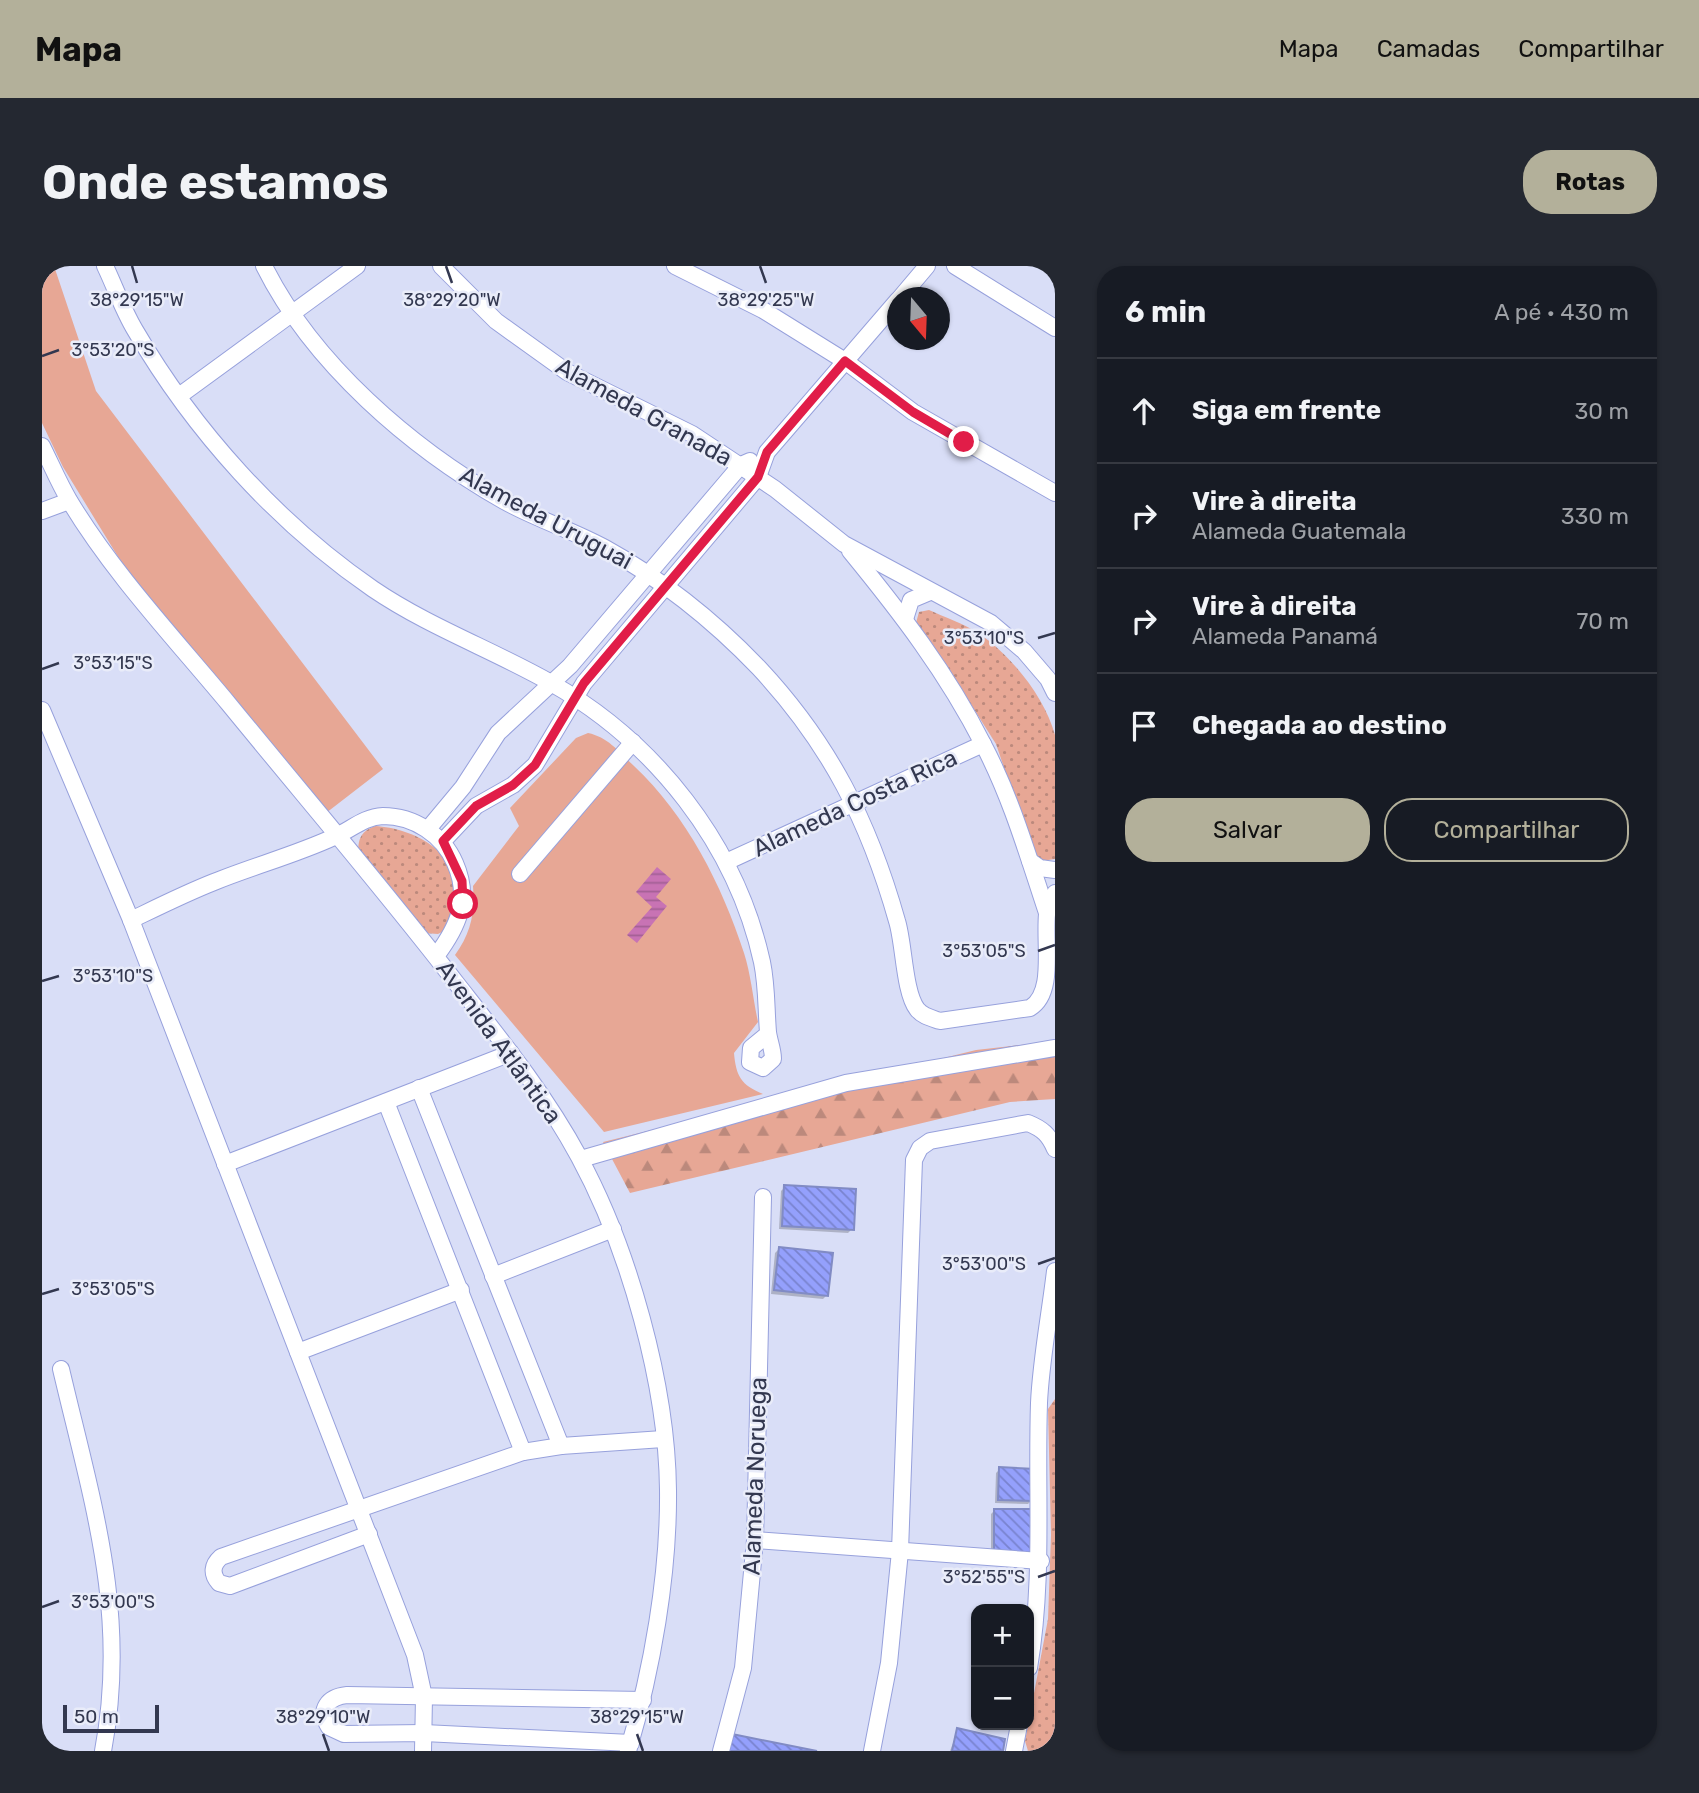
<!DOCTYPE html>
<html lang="pt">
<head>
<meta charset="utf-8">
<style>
	body { margin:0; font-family:Rubik,sans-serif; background:#242831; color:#f1f3f6 }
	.controls { position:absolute; right:21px; bottom:21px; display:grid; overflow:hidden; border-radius:14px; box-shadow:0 2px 5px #0004 }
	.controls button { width:63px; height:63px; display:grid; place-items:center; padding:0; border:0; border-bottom:2px solid #363941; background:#171b24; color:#f1f3f6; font:35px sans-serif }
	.compass { position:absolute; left:845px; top:21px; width:63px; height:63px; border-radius:50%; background:#171b24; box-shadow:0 2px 5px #0004; rotate:161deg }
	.scale { position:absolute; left:21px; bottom:18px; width:96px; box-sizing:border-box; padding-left:7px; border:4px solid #333850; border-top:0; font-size:19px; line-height:24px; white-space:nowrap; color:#333850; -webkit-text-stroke:5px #e9ecf9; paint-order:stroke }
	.stop { position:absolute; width:21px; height:21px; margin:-16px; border:5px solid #e11d48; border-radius:50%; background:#fff }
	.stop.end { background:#e11d48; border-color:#fff; box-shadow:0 2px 7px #0008 }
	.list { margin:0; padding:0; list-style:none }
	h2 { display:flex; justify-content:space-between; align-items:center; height:91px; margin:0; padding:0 28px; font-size:30px }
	h2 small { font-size:23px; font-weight:400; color:#9ea1a6 }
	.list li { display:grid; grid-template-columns:46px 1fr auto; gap:21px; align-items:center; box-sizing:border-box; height:105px; padding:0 28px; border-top:2px solid #363941 }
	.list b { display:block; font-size:26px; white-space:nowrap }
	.list p { margin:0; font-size:23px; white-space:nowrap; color:#9ea1a6 }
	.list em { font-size:23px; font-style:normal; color:#9ea1a6 }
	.actions { display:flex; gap:14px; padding:21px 28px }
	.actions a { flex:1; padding:16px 0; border:2px solid #b3b09a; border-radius:28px; text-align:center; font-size:24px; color:#b3b09a }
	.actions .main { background:#b3b09a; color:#111 }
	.icon { flex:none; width:38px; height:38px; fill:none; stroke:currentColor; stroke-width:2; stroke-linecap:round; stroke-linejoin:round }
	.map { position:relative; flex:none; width:1013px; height:1485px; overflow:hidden; border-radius:28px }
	header { display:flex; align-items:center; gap:42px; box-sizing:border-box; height:98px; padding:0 35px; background:#b3b09a; color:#111 }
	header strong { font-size:33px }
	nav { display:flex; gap:38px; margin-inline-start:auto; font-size:24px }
	.intro { display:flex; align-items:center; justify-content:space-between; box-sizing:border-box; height:168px; padding:0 42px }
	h1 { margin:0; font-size:49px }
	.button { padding:18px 32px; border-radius:28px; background:#b3b09a; color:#111; font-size:24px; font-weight:700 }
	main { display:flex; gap:42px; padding:0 42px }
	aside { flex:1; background:#171b24; border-radius:28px; box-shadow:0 2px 5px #0004 }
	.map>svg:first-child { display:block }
</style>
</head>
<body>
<header>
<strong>Mapa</strong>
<nav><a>Mapa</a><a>Camadas</a><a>Compartilhar</a></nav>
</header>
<div class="intro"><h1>Onde estamos</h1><a class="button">Rotas</a></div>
<main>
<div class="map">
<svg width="1013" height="1485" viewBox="0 0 1013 1485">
	<defs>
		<pattern id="forest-firs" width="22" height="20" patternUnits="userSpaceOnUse" patternTransform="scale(1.75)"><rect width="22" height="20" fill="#e7a795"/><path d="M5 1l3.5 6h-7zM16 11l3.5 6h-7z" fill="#bc897c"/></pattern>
		<pattern id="park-dots" width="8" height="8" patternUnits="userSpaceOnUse" patternTransform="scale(1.75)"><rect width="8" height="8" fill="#e7a795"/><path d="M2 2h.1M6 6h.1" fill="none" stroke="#bc897c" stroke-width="1.8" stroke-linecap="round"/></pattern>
		<pattern id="water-rules" width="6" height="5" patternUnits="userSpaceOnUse" patternTransform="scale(1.75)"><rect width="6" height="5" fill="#c873b4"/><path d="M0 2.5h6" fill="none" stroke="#a35f95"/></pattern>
		<pattern id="building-back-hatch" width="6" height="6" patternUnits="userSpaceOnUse" patternTransform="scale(1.75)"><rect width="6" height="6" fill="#94a0fc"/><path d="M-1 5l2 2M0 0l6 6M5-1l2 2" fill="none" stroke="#7983ce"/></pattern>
	</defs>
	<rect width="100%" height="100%" fill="#d9def7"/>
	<g fill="#e7a795">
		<polygon points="0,0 12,0 54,125 341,503 284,547 86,307 21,201 0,157"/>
		<path d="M 546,467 C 566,471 577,486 592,500 C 645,550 680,619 702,687 C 709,709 711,733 716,756 L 692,787 C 694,810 699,819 721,828 L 562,866 L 413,689 C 429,667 433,647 431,620 L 477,560 L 468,542 L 534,472 Z"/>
	</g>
	<polygon fill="url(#forest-firs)" points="1013,775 1013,833 968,836 588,927 561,876 934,784"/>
	<g fill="url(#park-dots)">
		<path d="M 887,344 C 902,351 921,357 936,367 C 968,388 1003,431 1013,469 L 1013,593 L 999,595 L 991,587 L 954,478 L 902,396 L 872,364 L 877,346 Z"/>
		<path d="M 333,560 C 371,562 419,586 414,632 C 413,643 407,654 404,664 L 396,668 L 382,667 L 317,592 C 315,576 317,566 333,560 Z"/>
		<polygon points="1013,1133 1013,1485 986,1485 983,1475 1006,1353 1009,1269 1006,1143"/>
	</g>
	<polygon fill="url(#water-rules)" points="615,601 629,613 614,631 625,640 595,677 585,669 610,641 594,626"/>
	<g fill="#0003">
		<polygon points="743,921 810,963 806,967 737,963 739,925"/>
		<polygon points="737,983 785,1029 781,1033 729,1028 733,987"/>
		<polygon points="958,1203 990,1234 986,1238 953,1237 954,1207"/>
		<polygon points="953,1244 988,1285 984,1289 949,1289 949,1248"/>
		<polygon points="916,1464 961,1474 959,1485 908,1485"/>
	</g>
	<g fill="url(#building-back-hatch)" stroke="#818bc4" stroke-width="2">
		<polygon points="742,919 814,923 812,964 740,960"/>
		<polygon points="737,981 791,987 786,1030 732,1024"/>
		<polygon points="957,1201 993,1203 992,1235 956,1234"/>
		<rect x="952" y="1243" width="38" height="43"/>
		<polygon points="915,1462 963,1473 961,1485 910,1485"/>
		<polygon points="690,1468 775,1485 686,1485"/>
	</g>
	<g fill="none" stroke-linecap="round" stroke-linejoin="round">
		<g stroke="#97a1dc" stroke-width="18">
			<g id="minor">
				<path d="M 63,0 C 73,21 81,44 93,64 C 152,165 235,257 331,323 C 387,361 451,384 509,417 C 613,476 694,578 720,696 C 725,720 724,742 726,766 C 727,775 731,783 731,793 L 721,802 L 708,796 L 709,782 L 726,768"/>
				<path d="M 222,0 C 271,98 369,182 462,235 C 494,253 530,264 563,282 C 621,314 671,354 717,402 C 788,478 827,556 855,655 C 862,677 862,726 875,743 C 880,750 889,752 898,755 L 988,742 C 1013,727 1002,680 1005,648 C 1006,641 1011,634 1013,627"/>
				<polyline points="399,0 454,55 525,106 650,168 733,223 802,278 949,357 982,385 1006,413 1013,427"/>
				<polyline points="633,0 721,44 803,95 871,146 1013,227"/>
				<polyline points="913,0 1013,62"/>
				<polyline points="858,32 885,0"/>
				<polyline points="137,130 315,0"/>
				<path d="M 0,180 C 9,198 17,217 27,234 C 70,306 132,372 186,437 C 262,530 341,622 415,718 C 459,774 503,828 537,891 C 587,983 625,1119 626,1224 C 627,1308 610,1405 586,1485"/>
				<polyline points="0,245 27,235"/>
				<path d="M 808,285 C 858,346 905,407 941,478 C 969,531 986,590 1005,647"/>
				<polyline points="863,353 869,334 888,326"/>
				<polyline points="0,444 89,654 373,1389 382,1431 381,1485"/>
				<polyline points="386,563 421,521 456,467 528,400 699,199 708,195"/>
				<polyline points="401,575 434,540 471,519 493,499 542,417 716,211 725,186 856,34"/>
				<polyline points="988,595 998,602 1013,604"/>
				<polyline points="684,596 941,478"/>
				<polyline points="478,608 591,476"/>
				<path d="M 89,654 C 116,641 144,627 172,616 C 211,600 253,589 292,571 C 309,564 321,551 341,550 C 372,550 401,569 413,597 C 429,633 416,661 394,690"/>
				<polyline points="377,822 519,1180"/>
				<polyline points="344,836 481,1186"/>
				<polyline points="539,893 804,817 1013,782"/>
				<polyline points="183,898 469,787"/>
				<polyline points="451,1010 571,963"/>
				<polyline points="256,1086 419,1024"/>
				<path d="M 19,1103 C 50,1235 87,1348 61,1485"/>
				<path d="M 327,1268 L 188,1320 L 177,1317 C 169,1308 170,1299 179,1291 L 481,1186 L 519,1180 L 621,1173"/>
				<polyline points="713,1274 999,1295"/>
				<path d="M 987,1402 C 1002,1313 994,1227 997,1137 C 999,1093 1008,1048 1013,1005"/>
				<path d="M 589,1477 L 382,1467 L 302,1468 L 287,1461 C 276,1443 286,1431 305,1429 L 601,1434"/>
				<polyline points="679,1485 701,1402 713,1274 721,931"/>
				<path d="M 830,1485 L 847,1397 L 858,1285 L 872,894 L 878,882 L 888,875 L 986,857 C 1001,863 1007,869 1013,883"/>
				<polyline points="972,1485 977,1459"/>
			</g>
		</g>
		<use href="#minor" stroke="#fff" stroke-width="16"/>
	</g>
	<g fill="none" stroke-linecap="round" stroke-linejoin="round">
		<polyline stroke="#e11d48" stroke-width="9" points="421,638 420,615 401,575 434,540 471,519 493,499 542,417 716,211 725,186 803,95 871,146 922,176"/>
	</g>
	<path fill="none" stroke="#333850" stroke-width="2.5" d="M 90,0 L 95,17M 404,0 L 410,17M 718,0 L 724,17M 0,90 L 17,84M 996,372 L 1013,367M 0,403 L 17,397M 996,685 L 1013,679M 0,715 L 17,710M 996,998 L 1013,992M 0,1028 L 17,1023M 996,1311 L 1013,1305M 0,1341 L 17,1335M 281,1468 L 287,1485M 595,1468 L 601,1485"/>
	<g text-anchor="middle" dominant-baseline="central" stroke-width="5" stroke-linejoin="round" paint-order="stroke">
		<g font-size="24" fill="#333850" stroke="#e9ecf9">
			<text transform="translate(602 146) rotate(29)">Alameda Granada</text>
			<text transform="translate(504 252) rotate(28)">Alameda Uruguai</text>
			<text transform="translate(813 537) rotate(-25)">Alameda Costa Rica</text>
			<text transform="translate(457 776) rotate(54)">Avenida Atlântica</text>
			<text transform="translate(713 1210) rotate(-88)">Alameda Noruega</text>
		</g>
	</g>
	<g font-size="18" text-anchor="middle" fill="#333850" stroke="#e9ecf9" stroke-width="5" stroke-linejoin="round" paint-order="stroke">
		<text x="95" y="40">38°29'15"W</text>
		<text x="410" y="40">38°29'20"W</text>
		<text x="724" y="40">38°29'25"W</text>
		<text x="71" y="90">3°53'20"S</text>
		<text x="942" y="378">3°53'10"S</text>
		<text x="71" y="403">3°53'15"S</text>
		<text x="942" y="691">3°53'05"S</text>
		<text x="71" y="716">3°53'10"S</text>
		<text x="942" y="1004">3°53'00"S</text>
		<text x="71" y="1029">3°53'05"S</text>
		<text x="942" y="1317">3°52'55"S</text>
		<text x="71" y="1342">3°53'00"S</text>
		<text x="281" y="1457">38°29'10"W</text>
		<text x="595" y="1457">38°29'15"W</text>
	</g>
</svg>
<div class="controls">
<button>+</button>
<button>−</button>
</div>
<svg class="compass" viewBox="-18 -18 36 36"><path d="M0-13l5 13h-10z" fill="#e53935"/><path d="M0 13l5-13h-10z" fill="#9ea1a6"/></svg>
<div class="scale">50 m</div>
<div class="stop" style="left:421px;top:638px"></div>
<div class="stop end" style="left:922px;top:176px"></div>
</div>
<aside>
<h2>6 min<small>A pé · 430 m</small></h2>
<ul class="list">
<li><svg class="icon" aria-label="ahead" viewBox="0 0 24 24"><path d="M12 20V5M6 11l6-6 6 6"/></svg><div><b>Siga em frente</b></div><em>30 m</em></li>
<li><svg class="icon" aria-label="right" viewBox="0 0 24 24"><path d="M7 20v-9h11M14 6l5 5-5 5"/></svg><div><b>Vire à direita</b><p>Alameda Guatemala</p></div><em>330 m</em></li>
<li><svg class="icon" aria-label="right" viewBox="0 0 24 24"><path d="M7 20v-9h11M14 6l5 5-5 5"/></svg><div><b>Vire à direita</b><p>Alameda Panamá</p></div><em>70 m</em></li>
<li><svg class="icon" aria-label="arrive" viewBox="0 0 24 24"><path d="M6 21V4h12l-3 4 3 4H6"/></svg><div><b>Chegada ao destino</b></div></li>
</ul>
<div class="actions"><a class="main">Salvar</a><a>Compartilhar</a></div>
</aside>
</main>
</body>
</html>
